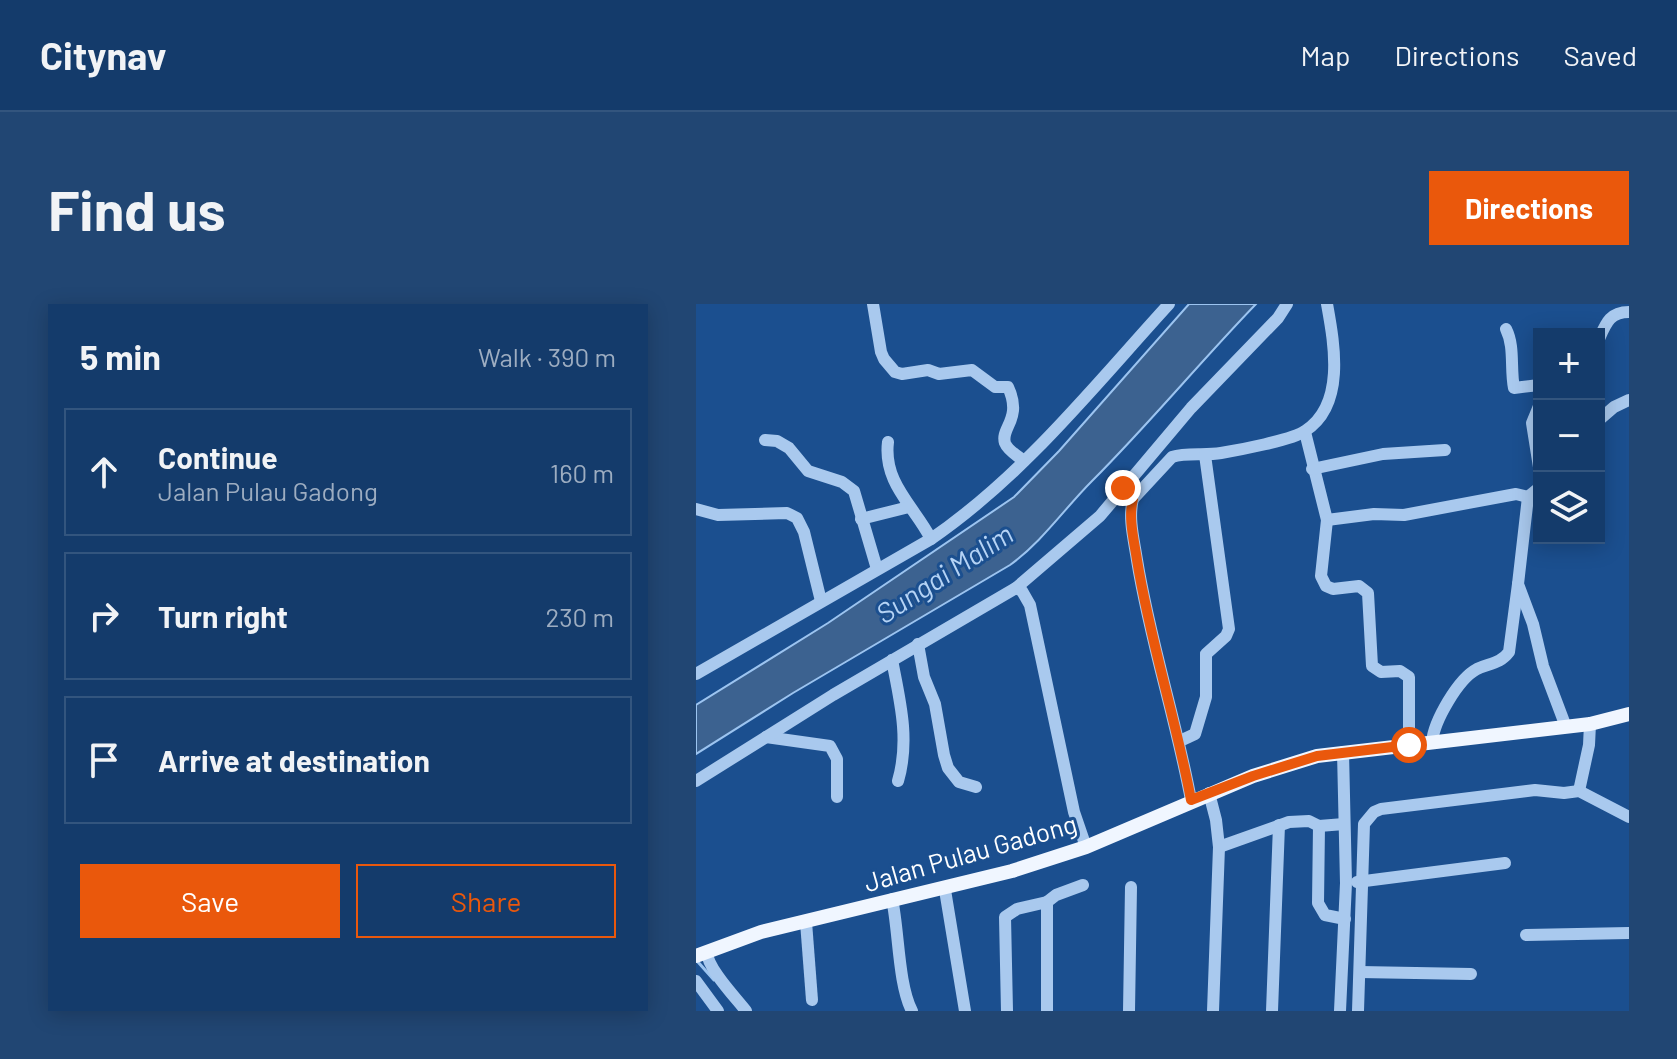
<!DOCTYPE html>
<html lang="en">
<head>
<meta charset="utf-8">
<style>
	body { margin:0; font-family:Barlow,sans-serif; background:#214673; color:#f1f3f6 }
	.controls { position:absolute; right:24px; top:24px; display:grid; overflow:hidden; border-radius:0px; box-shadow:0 4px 20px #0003 }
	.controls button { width:72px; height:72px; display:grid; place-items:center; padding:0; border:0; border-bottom:2px solid #33557e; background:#143b6b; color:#f1f3f6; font:40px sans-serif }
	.stop { position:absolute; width:24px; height:24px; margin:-18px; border:6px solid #ea580c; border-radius:50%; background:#fff }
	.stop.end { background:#ea580c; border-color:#fff; box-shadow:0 2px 8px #0008 }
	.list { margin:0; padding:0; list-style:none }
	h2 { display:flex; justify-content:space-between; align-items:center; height:104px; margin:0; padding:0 32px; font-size:34px }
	h2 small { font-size:26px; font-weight:400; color:#9dadc1 }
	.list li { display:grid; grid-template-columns:52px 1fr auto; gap:24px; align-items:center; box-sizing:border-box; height:128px; margin:0 16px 16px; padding:0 16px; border:2px solid #33557e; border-radius:0px }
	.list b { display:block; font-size:30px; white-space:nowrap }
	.list p { margin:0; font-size:26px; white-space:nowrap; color:#9dadc1 }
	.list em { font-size:26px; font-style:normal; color:#9dadc1 }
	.actions { display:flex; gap:16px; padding:24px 32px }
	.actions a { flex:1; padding:18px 0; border:2px solid #ea580c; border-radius:0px; text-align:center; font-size:28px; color:#ea580c }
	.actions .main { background:#ea580c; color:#fff }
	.icon { flex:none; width:44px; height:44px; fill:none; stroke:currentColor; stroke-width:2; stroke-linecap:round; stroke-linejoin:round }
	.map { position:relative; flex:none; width:933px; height:707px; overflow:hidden; border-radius:0px }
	header { display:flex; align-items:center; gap:48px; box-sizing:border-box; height:112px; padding:0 40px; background:#143b6b; border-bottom:2px solid #33557e }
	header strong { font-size:38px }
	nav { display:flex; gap:44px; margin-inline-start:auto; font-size:28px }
	.intro { display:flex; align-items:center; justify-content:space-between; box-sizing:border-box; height:192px; padding:0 48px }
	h1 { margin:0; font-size:56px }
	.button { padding:20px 36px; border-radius:0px; background:#ea580c; color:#fff; font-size:28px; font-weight:700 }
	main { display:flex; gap:48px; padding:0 48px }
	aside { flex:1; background:#143b6b; border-radius:0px; box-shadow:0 4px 20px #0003 }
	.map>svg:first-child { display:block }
</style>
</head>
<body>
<header>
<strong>Citynav</strong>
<nav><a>Map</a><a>Directions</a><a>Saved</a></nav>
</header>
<div class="intro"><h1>Find us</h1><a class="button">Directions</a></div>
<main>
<aside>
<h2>5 min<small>Walk · 390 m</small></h2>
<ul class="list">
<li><svg class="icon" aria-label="ahead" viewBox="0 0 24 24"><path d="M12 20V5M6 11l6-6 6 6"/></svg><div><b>Continue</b><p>Jalan Pulau Gadong</p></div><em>160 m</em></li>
<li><svg class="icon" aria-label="right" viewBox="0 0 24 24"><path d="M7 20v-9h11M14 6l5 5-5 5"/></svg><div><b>Turn right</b></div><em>230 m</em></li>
<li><svg class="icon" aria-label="arrive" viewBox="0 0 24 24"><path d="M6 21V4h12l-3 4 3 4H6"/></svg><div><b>Arrive at destination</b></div></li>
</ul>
<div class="actions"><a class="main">Save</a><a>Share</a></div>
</aside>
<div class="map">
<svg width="933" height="707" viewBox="0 0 933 707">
	<rect width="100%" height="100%" fill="#1b4f8f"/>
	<path fill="#3c6290" stroke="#9cc4f0" stroke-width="2" d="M 493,0 L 560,0 C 504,58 453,120 396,177 C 368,205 346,238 314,261 L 97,389 L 0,450 L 0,401 L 132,319 L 318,193 L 363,147 Z"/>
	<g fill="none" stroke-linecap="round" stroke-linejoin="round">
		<polyline stroke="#9cc4f0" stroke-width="3" points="2,658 18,676"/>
		<g stroke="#a9c9ee" stroke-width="12">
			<path d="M 177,0 L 185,48 L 188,55 L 199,68 L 206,70 L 232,66 L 243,70 L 276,66 L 299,83 L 312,83 C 327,115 304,124 309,139 C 312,147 322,152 328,157"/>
			<path d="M 810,25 C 819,43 814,64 818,84 L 843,81"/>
			<path d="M 903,35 C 910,19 914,8 933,8"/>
			<polyline points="843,102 836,119 843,163"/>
			<polyline points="903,116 918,103 933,96"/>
			<polyline points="609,128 631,216 625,272 630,282 637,285 663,282 672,289 676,362 685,368 704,367 713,373 713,441"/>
			<polyline points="69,136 81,137 93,144 112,167 146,178 158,187 181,265"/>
			<path d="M 192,138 C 187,179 218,202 235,235"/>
			<polyline points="616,165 687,150 749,146"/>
			<polyline points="843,184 832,193 822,280 837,320 847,362 870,423"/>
			<path d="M 432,189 L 437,195 C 432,214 438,236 441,256 C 454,337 480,415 495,496"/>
			<path d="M 437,195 L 476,153 C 491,148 509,152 525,149 C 543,146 596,136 609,127 C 650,101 638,39 631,0"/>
			<polyline points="0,205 22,211 91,209 101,214 108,228 125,297"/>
			<polyline points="165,215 213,203"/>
			<polyline points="631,216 678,210 708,211 820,190 832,193"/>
			<polyline points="320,284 326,287 334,301 378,508 390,543"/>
			<polyline points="222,340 228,373 239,400 248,451 252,464 263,478 280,483"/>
			<path d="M 196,356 C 204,397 214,436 202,477"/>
			<path d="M 0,370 L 235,235 C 328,171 398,82 473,0"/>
			<polyline points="70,433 134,442 141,455 141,493"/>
			<polyline points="484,437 499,430 510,393 510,350 530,332 533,325 509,151"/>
			<path d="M 736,438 C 738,417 762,375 781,365 C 794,359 804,360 813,348 L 822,280"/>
			<polyline points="0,477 137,391 320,284 404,212 495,104 582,14 591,0"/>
			<polyline points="883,487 893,441 894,420"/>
			<polyline points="513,489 520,516 523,543 517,707"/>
			<polyline points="623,522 622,599 629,611 649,615"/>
			<polyline points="523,543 593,518 613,517 623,522 648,520"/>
			<polyline points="661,578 809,559"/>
			<polyline points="249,586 269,707"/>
			<path d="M 196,595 C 203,627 202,680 216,707"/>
			<polyline points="110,618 116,696"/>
			<polyline points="830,631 933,629"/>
			<path d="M 11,648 C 11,664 40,694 50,707"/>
			<polyline points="664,668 775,670"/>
			<polyline points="0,677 22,707"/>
			<polyline points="311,707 309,613 321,605 351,598"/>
			<polyline points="351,707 351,598 360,591 387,581"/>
			<polyline points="433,707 435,583"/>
			<polyline points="576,707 583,521"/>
			<polyline points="644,707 650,579 647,448"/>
			<polyline points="662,707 668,520 678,508 685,505 839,486 868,489 883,487 933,513"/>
		</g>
		<polyline stroke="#f0f6ff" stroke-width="14" points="0,652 65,628 316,567 390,543 557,472 621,452 894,420 933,410"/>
	</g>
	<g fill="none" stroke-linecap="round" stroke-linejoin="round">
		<path stroke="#ea580c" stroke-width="10" d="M 427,184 L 437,195 C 432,214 438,236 441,256 C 454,337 480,415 495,496 L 557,472 L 621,452 L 713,441"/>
	</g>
	<g text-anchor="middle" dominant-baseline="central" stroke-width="6" stroke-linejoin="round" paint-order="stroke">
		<g font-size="26" fill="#fff" stroke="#1b4f8f">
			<text transform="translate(274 548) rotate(-16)">Jalan Pulau Gadong</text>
		</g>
		<g font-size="28" font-style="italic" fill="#b5d3f5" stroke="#1b4f8f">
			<text transform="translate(248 269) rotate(-33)">Sungai Malim</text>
		</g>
	</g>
</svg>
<div class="controls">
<button>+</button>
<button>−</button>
<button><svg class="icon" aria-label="layers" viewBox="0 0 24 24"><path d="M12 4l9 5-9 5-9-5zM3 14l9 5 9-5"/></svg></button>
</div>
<div class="stop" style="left:713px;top:441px"></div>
<div class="stop end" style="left:427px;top:184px"></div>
</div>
</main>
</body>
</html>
